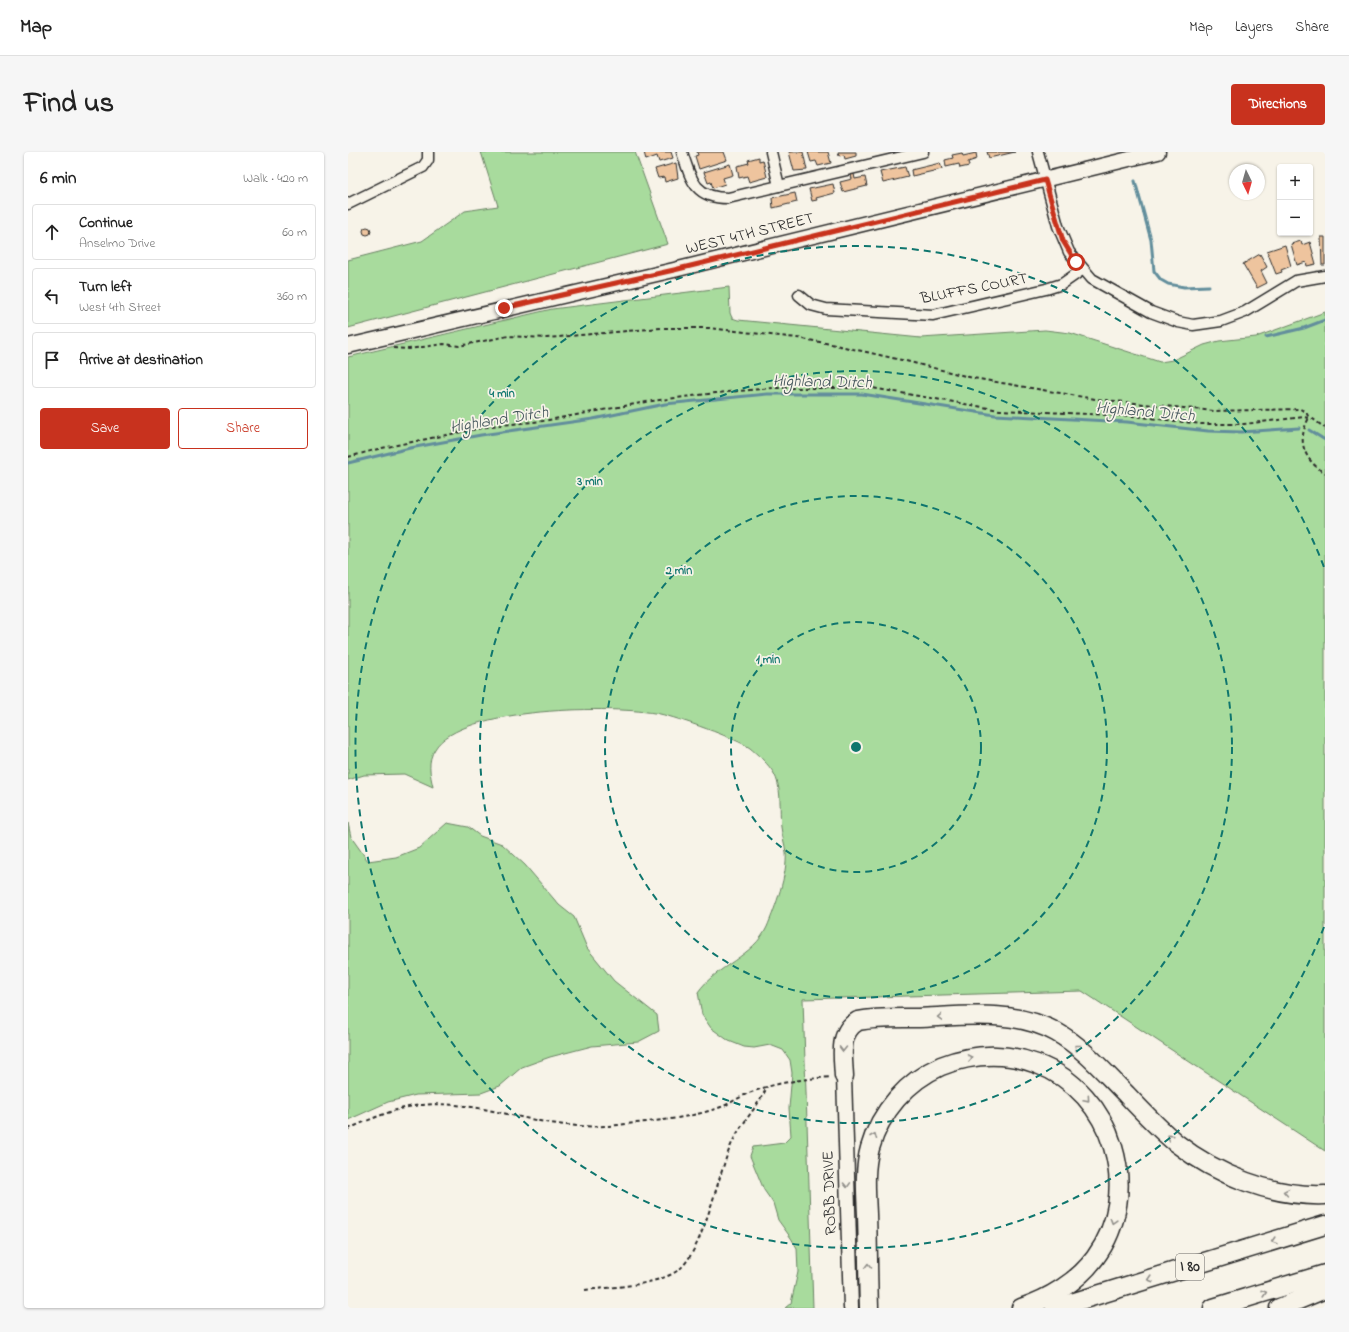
<!DOCTYPE html>
<html lang="en">
<head>
<meta charset="utf-8">
<style>
	body { margin:0; font-family:"Indie Flower",sans-serif; background:#f6f6f6; color:#222 }
	.controls { position:absolute; right:12px; top:12px; display:grid; overflow:hidden; border-radius:4px; box-shadow:0 1px 3px #0004 }
	.controls button { width:36px; height:36px; display:grid; place-items:center; padding:0; border:0; border-bottom:1px solid #e0e0e0; background:#fff; color:#222; font:20px sans-serif }
	.compass { position:absolute; left:881px; top:12px; width:36px; height:36px; border-radius:50%; background:#fff; box-shadow:0 1px 3px #0004; rotate:175deg }
	.stop { position:absolute; width:12px; height:12px; margin:-9px; border:3px solid #c8321e; border-radius:50%; background:#fff }
	.stop.end { background:#c8321e; border-color:#fff; box-shadow:0 1px 4px #0008 }
	.list { margin:0; padding:0; list-style:none }
	h2 { display:flex; justify-content:space-between; align-items:center; height:52px; margin:0; padding:0 16px; font-size:17px }
	h2 small { font-size:13px; font-weight:400; color:#767676 }
	.list li { display:grid; grid-template-columns:26px 1fr auto; gap:12px; align-items:center; box-sizing:border-box; height:56px; margin:0 8px 8px; padding:0 8px; border:1px solid #e0e0e0; border-radius:4px }
	.list b { display:block; font-size:15px; white-space:nowrap }
	.list p { margin:0; font-size:13px; white-space:nowrap; color:#767676 }
	.list em { font-size:13px; font-style:normal; color:#767676 }
	.actions { display:flex; gap:8px; padding:12px 16px }
	.actions a { flex:1; padding:9px 0; border:1px solid #c8321e; border-radius:4px; text-align:center; font-size:14px; color:#c8321e }
	.actions .main { background:#c8321e; color:#fff }
	.icon { flex:none; width:22px; height:22px; fill:none; stroke:currentColor; stroke-width:2; stroke-linecap:round; stroke-linejoin:round }
	.map { position:relative; flex:none; width:977px; height:1156px; overflow:hidden; border-radius:4px }
	header { display:flex; align-items:center; gap:24px; box-sizing:border-box; height:56px; padding:0 20px; background:#fff; border-bottom:1px solid #e0e0e0 }
	header strong { font-size:19px }
	nav { display:flex; gap:22px; margin-inline-start:auto; font-size:14px }
	.intro { display:flex; align-items:center; justify-content:space-between; box-sizing:border-box; height:96px; padding:0 24px }
	h1 { margin:0; font-size:28px }
	.button { padding:10px 18px; border-radius:4px; background:#c8321e; color:#fff; font-size:14px; font-weight:700 }
	main { display:flex; gap:24px; padding:0 24px }
	aside { flex:1; background:#fff; border-radius:4px; box-shadow:0 1px 3px #0004 }
	.map>svg:first-child { display:block }
</style>
</head>
<body>
<header>
<strong>Map</strong>
<nav><a>Map</a><a>Layers</a><a>Share</a></nav>
</header>
<div class="intro"><h1>Find us</h1><a class="button">Directions</a></div>
<main>
<aside>
<h2>6 min<small>Walk · 420 m</small></h2>
<ul class="list">
<li><svg class="icon" aria-label="ahead" viewBox="0 0 24 24"><path d="M12 20V5M6 11l6-6 6 6"/></svg><div><b>Continue</b><p>Anselmo Drive</p></div><em>60 m</em></li>
<li><svg class="icon" aria-label="left" viewBox="0 0 24 24"><path d="M17 20v-9H6M10 6l-5 5 5 5"/></svg><div><b>Turn left</b><p>West 4th Street</p></div><em>360 m</em></li>
<li><svg class="icon" aria-label="arrive" viewBox="0 0 24 24"><path d="M6 21V4h12l-3 4 3 4H6"/></svg><div><b>Arrive at destination</b></div></li>
</ul>
<div class="actions"><a class="main">Save</a><a>Share</a></div>
</aside>
<div class="map">
<svg width="977" height="1156" viewBox="0 0 977 1156">
	<rect width="100%" height="100%" fill="#f7f3e8"/>
	<filter id="ink" filterUnits="userSpaceOnUse"><feTurbulence type="fractalNoise" baseFrequency=".025" numOctaves="2"/><feDisplacementMap in="SourceGraphic" scale="8" xChannelSelector="R" yChannelSelector="G"/><feConvolveMatrix kernelMatrix="1 2 1 2 8 2 1 2 1" color-interpolation-filters="sRGB"/></filter>
	<g filter="url(#ink)">
		<g fill="#a8db9d" stroke="#6a8364">
			<polygon points="133,0 287,0 320,92 0,176 0,108 74,89 117,59 150,54"/>
			<path d="M 381,135 L 382,161 L 384,166 L 390,168 L 573,186 L 697,178 L 722,181 L 812,210 L 825,208 L 856,193 L 871,189 L 908,185 L 977,160 L 977,999 L 734,839 L 455,847 L 465,1156 L 437,1156 L 443,1151 L 450,1120 L 449,1096 L 443,1086 L 430,1068 L 425,1051 L 416,1038 L 402,1004 L 405,995 L 436,991 L 443,984 L 441,956 L 444,921 L 442,908 L 435,898 L 422,893 L 406,896 L 396,895 L 381,889 L 363,876 L 354,863 L 350,840 C 368,814 406,804 419,775 C 427,756 440,721 438,701 C 437,692 434,684 433,675 C 431,657 435,632 423,617 C 418,610 409,602 402,596 C 388,586 330,566 312,562 C 268,553 112,554 87,597 C 79,609 82,622 85,635 L 56,622 L 16,623 L 0,628 L 0,205 L 204,157 Z"/>
			<polygon points="0,671 3,685 20,709 48,705 71,696 99,671 120,675 132,684 154,692 177,713 211,753 226,765 239,796 266,829 309,863 311,879 290,890 244,894 202,905 174,915 152,934 133,941 68,943 40,950 0,968"/>
		</g>
		<g fill="none" stroke-linecap="round" stroke-linejoin="round">
			<g stroke="#628e9c" stroke-width="3">
				<polyline points="787,29 803,88 806,119 813,128 820,132 836,135 861,134"/>
				<polyline points="918,185 956,176 977,168"/>
				<polyline points="961,278 977,288"/>
				<polyline points="0,311 62,296 133,283 245,267 317,252 419,242 514,242 647,263 779,270 860,279 893,280 951,276"/>
			</g>
		</g>
		<g fill="#eec49e" stroke="#2b2b2b">
			<polygon points="296,0 323,0 325,6 311,10 309,4 298,8"/>
			<polygon points="349,0 376,0 379,8 351,17 347,4 350,3"/>
			<polygon points="441,0 455,0 459,18 446,19"/>
			<polygon points="460,0 480,0 483,11 470,14 468,9 463,10"/>
			<polygon points="490,0 508,0 508,4 497,7 496,3 491,4"/>
			<polygon points="639,0 667,0 641,6"/>
			<polygon points="614,1 615,4 628,1 629,7 620,10 621,14 612,16 611,12 598,15 597,8 605,6 604,3"/>
			<polygon points="411,5 411,9 415,8 419,25 401,30 399,24 391,26 389,14 401,11 400,8"/>
			<polygon points="328,11 330,26 317,30 316,25 310,26 307,17"/>
			<polygon points="592,11 594,17 564,24 563,18"/>
			<polygon points="382,12 385,23 375,26 377,32 365,36 363,30 360,31 356,20"/>
			<polygon points="557,15 560,25 535,31 532,20"/>
			<polygon points="506,22 507,27 517,25 519,34 495,40 492,30 504,27 503,23"/>
			<polygon points="485,32 487,41 468,46 469,48 464,49 461,37"/>
			<polygon points="447,41 449,50 425,56 424,46"/>
			<circle cx="19" cy="79" r="4"/>
			<polygon points="973,85 977,85 977,113 974,113"/>
			<polygon points="953,89 954,93 962,90 968,112 959,114 958,110 949,113 943,92"/>
			<polygon points="937,93 943,114 933,118 934,120 928,122 919,99"/>
			<polygon points="912,102 919,115 913,119 919,131 909,136 895,112"/>
		</g>
		<g fill="none" stroke-linecap="round" stroke-linejoin="round">
			<g stroke="#2b2b2b" stroke-width="13">
				<g id="minor">
					<path d="M 334,0 C 343,28 347,46 380,46 L 575,0"/>
					<polyline points="423,0 431,34"/>
					<polyline points="690,0 710,74 721,100 744,127 803,160 830,170 845,173 873,169 897,160 948,129 977,124"/>
					<polyline points="0,52 75,15 80,8 80,0"/>
					<polyline points="451,143 463,153 478,157 585,163 698,137 714,132 734,118"/>
				</g>
			</g>
			<g stroke="#2b2b2b" stroke-width="17">
				<g id="secondary">
					<polyline points="0,194 326,118 810,0"/>
					<polyline points="496,924 503,1156"/>
				</g>
			</g>
			<g stroke="#2b2b2b" stroke-width="21">
				<g id="motorway">
					<path d="M 496,924 C 495,904 490,880 510,869 C 530,865 551,866 571,866 C 616,864 666,857 708,880 C 735,895 756,920 778,942 C 794,959 810,976 828,991 C 869,1023 924,1045 977,1043"/>
					<path d="M 521,1156 C 520,1125 520,1093 519,1062 C 518,1040 516,1017 522,996 C 532,960 559,929 593,914 C 624,902 657,900 689,912 C 765,940 796,1040 747,1106 C 729,1130 701,1147 673,1156"/>
					<polyline points="707,1156 977,1073"/>
					<polyline points="865,1156 977,1122"/>
					<polyline points="931,1156 977,1137"/>
				</g>
			</g>
			<g stroke="#2b2b2b" stroke-width="2" stroke-dasharray="4 3" stroke-linecap="butt">
				<path d="M 45,196 L 61,197 L 96,192 L 111,194 L 160,184 L 199,186 L 313,176 L 361,176 L 449,186 L 483,192 L 558,209 L 625,226 L 747,247 L 866,259 L 952,257 L 958,260 L 961,266 C 948,289 956,308 977,321"/>
				<polyline points="0,305 34,296 143,274 195,269 304,249 368,241 425,236 524,236 652,258 785,264 853,272 896,272 956,265 965,267 977,276"/>
				<path d="M 0,977 C 23,967 49,955 74,953 C 123,948 170,968 218,973 C 238,975 258,975 278,972 C 309,969 343,966 373,955 C 384,951 394,943 406,939 C 431,930 456,927 483,925"/>
				<path d="M 237,1138 C 264,1135 306,1134 329,1119 C 355,1102 370,1021 384,991 C 393,971 410,955 419,935"/>
			</g>
			<use href="#minor" stroke="#f7f3e8" stroke-width="10"/>
			<use href="#secondary" stroke="#f7f3e8" stroke-width="14"/>
			<use href="#motorway" stroke="#f7f3e8" stroke-width="18"/>
		</g>
		<defs><path id="oneway-chevron" d="M-2-3.5L2.5 0L-2 3.5" fill="none" stroke-width="1.6" stroke-linecap="round" stroke-linejoin="round"/></defs>
		<g stroke="#918f8a">
			<use href="#oneway-chevron" transform="translate(592 865) rotate(178)"/>
			<use href="#oneway-chevron" transform="translate(729 895) rotate(-142)"/>
			<use href="#oneway-chevron" transform="translate(495 897) rotate(91)"/>
			<use href="#oneway-chevron" transform="translate(622 906) rotate(-10)"/>
			<use href="#oneway-chevron" transform="translate(739 947) rotate(49)"/>
			<use href="#oneway-chevron" transform="translate(526 984) rotate(-68)"/>
			<use href="#oneway-chevron" transform="translate(822 985) rotate(-139)"/>
			<use href="#oneway-chevron" transform="translate(499 1033) rotate(88)"/>
			<use href="#oneway-chevron" transform="translate(938 1040) rotate(-170)"/>
			<use href="#oneway-chevron" transform="translate(765 1069) rotate(107)"/>
			<use href="#oneway-chevron" transform="translate(926 1089) rotate(163)"/>
			<use href="#oneway-chevron" transform="translate(520 1114) rotate(-91)"/>
			<use href="#oneway-chevron" transform="translate(802 1127) rotate(163)"/>
			<use href="#oneway-chevron" transform="translate(916 1141) rotate(-17)"/>
		</g>
	</g>
	<g fill="none" stroke-linecap="round" stroke-linejoin="round" filter="url(#ink)">
		<polyline stroke="#c8321e" stroke-width="5" points="156,156 326,118 697,28 715,89 728,110"/>
	</g>
	<g fill="none" stroke="#0f766e" stroke-width="2" stroke-dasharray="7 5">
		<circle cx="508" cy="595" r="125"/>
		<circle cx="508" cy="595" r="251"/>
		<circle cx="508" cy="595" r="376"/>
		<path d="M976 775A501 501 0 1 1 976 415"/>
	</g>
	<g text-anchor="middle" dominant-baseline="central" stroke-width="3.5" stroke-linejoin="round" paint-order="stroke">
		<rect fill="#f7f3e8" stroke="#686764" stroke-width="1" x="828" y="1102" width="28" height="26" rx="3"/>
		<g font-size="15" font-weight="bold" fill="#2b2b2b">
			<text x="842" y="1115">I 80</text>
		</g>
		<g font-size="16" fill="#2b2b2b" stroke="#f7f3e8">
			<text transform="translate(402 82) rotate(-14)">WEST 4TH STREET</text>
			<text transform="translate(626 137) rotate(-11)">BLUFFS COURT</text>
			<text transform="translate(482 1041) rotate(-92)">ROBB DRIVE</text>
		</g>
		<g font-size="17" font-style="italic" fill="#42545a" stroke="#f7f3e8">
			<text transform="translate(474 230) rotate(1)">Highland Ditch</text>
			<text transform="translate(797 260) rotate(5)">Highland Ditch</text>
			<text transform="translate(151 268) rotate(-9)">Highland Ditch</text>
		</g>
	</g>
	<circle cx="508" cy="595" r="6" fill="#0f766e" stroke="#f7f3e8" stroke-width="2"/>
	<g font-size="12" text-anchor="middle" font-weight="bold" fill="#0f766e" stroke="#f7f3e8" stroke-width="3.5" stroke-linejoin="round" paint-order="stroke">
		<text x="154" y="245">4 min</text>
		<text x="242" y="333">3 min</text>
		<text x="331" y="422">2 min</text>
		<text x="420" y="511">1 min</text>
	</g>
</svg>
<div class="controls">
<button>+</button>
<button>−</button>
</div>
<svg class="compass" viewBox="-18 -18 36 36"><path d="M0-13l5 13h-10z" fill="#e53935"/><path d="M0 13l5-13h-10z" fill="#767676"/></svg>
<div class="stop" style="left:728px;top:110px"></div>
<div class="stop end" style="left:156px;top:156px"></div>
</div>
</main>
</body>
</html>
